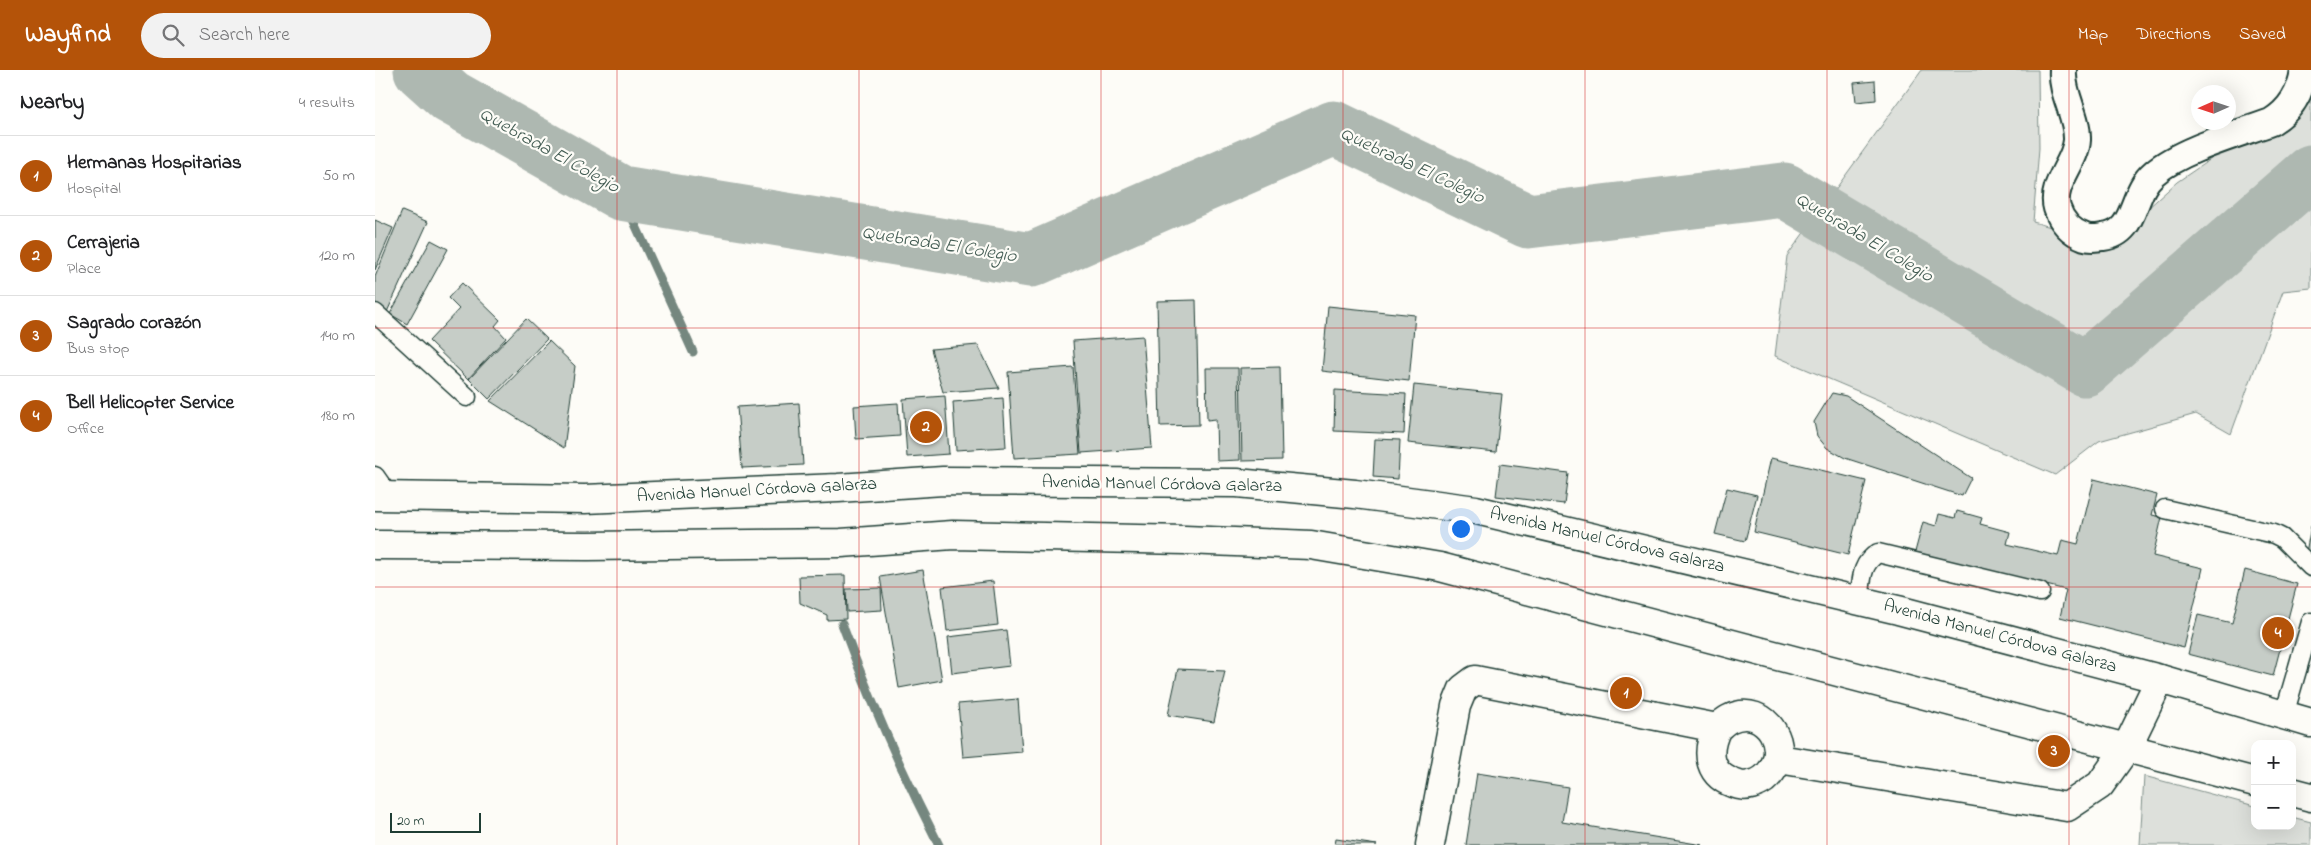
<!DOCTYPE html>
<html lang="en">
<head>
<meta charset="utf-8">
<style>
	body { margin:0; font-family:"Indie Flower",sans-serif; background:#f2f2f2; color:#202124 }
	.controls { position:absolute; right:15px; bottom:15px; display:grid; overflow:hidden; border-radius:10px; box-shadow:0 5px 20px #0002 }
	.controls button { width:45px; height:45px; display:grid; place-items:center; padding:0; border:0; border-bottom:1px solid #e0e0e0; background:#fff; color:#202124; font:25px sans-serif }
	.compass { position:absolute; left:1816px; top:15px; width:45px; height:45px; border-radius:50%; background:#fff; box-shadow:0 5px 20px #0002; rotate:267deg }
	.scale { position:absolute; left:15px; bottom:12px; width:91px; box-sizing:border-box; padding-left:5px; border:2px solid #1f3d34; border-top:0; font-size:14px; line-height:18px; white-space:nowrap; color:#1f3d34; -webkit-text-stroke:4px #fdfcf7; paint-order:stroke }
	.you { position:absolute; left:1085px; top:458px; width:18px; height:18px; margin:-12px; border:4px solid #fff; border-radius:50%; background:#1a73e8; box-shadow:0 0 0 8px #1a73e833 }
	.badge { display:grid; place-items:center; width:32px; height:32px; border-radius:50%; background:#b45309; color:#fff; font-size:16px; font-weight:700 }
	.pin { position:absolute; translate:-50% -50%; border:2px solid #fff; box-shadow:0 1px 5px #0006 }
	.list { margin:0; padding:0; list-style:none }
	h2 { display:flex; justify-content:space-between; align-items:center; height:65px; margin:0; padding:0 20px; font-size:21px }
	h2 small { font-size:16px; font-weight:400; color:#757577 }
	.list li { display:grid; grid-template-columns:32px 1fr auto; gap:15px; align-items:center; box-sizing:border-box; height:80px; padding:0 20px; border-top:1px solid #e0e0e0 }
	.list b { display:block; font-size:19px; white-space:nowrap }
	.list p { margin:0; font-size:16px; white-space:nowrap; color:#757577 }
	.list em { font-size:16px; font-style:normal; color:#757577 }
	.icon { flex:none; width:28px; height:28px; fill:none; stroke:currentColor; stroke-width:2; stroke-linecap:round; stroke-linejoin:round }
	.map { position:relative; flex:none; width:1936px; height:775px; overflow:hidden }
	header { display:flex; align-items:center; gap:30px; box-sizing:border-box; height:70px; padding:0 25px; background:#b45309; color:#fff }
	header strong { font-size:24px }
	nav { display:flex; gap:28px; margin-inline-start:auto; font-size:18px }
	.search { width:350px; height:45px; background:#f2f2f2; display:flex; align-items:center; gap:12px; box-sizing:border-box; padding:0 18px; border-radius:28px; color:#757577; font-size:19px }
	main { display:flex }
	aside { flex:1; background:#fff }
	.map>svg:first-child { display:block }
</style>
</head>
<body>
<header>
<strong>Wayfind</strong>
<div class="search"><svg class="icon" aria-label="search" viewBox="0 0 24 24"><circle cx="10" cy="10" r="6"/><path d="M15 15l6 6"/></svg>Search here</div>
<nav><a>Map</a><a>Directions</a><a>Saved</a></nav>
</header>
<main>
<aside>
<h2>Nearby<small>4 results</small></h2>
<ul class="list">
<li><span class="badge">1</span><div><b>Hermanas Hospitarias</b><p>Hospital</p></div><em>50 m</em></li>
<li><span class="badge">2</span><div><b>Cerrajeria</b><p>Place</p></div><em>120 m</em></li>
<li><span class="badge">3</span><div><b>Sagrado corazón</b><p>Bus stop</p></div><em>140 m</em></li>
<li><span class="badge">4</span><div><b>Bell Helicopter Service</b><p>Office</p></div><em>180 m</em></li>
</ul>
</aside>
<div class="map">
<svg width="1936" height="775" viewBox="0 0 1936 775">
	<rect width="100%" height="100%" fill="#fdfcf7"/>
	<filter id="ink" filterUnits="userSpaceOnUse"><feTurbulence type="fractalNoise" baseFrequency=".02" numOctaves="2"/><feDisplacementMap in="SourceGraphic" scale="10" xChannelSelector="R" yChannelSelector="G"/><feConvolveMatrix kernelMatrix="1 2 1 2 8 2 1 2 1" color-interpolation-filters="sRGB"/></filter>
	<g filter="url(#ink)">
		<g fill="#dde0db" stroke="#7e8e88">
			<polygon points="1547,0 1663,0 1664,78 1658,152 1701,164 1762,148 1802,112 1936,21 1936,218 1908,221 1856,364 1821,344 1724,371 1680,405 1400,286 1412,186"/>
			<polygon points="1769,706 1880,736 1880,756 1917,756 1917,747 1936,752 1936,775 1765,775"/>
		</g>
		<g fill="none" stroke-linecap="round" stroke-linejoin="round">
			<g stroke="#75877f" stroke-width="9">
				<polyline points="246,123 318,282"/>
				<path d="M 467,554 C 495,630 527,703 564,775"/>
			</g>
			<polyline stroke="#aeb8b1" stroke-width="55" points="46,0 76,27 246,123 656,190 959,58 1153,151 1409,120 1710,299 1936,102"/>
		</g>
		<g fill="#c6cdc7" stroke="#1f3d34">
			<polygon points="1500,11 1501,30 1481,32 1479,13"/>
			<polygon points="27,141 53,152 12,242 0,235 0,207"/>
			<polygon points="0,150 18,158 0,200"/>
			<polygon points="56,170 73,179 32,254 15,244"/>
			<polygon points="87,213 125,250 120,256 131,268 93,309 54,271 84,239 73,228"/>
			<polygon points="821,230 824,355 785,356 782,231"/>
			<polygon points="953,236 1040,245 1034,311 947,301"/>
			<polygon points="151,249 172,269 114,329 94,309"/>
			<polygon points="768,266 777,378 706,383 698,271"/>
			<polygon points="174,271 200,296 189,378 115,331"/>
			<polygon points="603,275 624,318 568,322 556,279"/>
			<polygon points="698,297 705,384 639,388 633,302"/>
			<polygon points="905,297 907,390 867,391 865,298"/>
			<polygon points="831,298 863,298 865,390 842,391 841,349 832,350"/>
			<polygon points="1039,315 1127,324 1121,382 1033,373"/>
			<polygon points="960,320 1031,324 1029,364 959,361"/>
			<polygon points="1457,323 1471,326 1596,408 1587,426 1470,388 1452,378 1442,366 1439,352"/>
			<polygon points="570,326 574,384 532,387 528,329"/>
			<polygon points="628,328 631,377 581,380 578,332"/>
			<polygon points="424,333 428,395 367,398 362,337"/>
			<polygon points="523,333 525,366 481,369 479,336"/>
			<polygon points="1000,369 1025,370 1023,409 998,407"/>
			<polygon points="1396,388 1491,411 1473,485 1379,462"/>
			<polygon points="1125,394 1193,403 1189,434 1121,426"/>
			<polygon points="1719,409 1782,425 1777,445 1787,447 1778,486 1828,498 1809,578 1685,547 1691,520 1540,482 1548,452 1561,456 1564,444 1580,448 1582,441 1607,448 1605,454 1635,462 1632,474 1683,486 1687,470 1703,474"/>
			<polygon points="1352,418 1382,425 1370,471 1340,464"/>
			<polygon points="1936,456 1936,489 1930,488"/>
			<polygon points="548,500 567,610 524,618 505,507"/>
			<polygon points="1870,500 1922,514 1898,606 1813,584 1823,545 1857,553"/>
			<polygon points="470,505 471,549 452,550 452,545 425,533 424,506"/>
			<polygon points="618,511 623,555 572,561 567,517"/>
			<polygon points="506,518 507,540 472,542 471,519"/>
			<polygon points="631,560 635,596 577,603 573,567"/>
			<polygon points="803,599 850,601 839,652 793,645"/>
			<polygon points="643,629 647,682 588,687 583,634"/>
			<polygon points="1102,703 1193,717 1187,752 1328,775 1091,775"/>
			<polygon points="961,769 1002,775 960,775"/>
		</g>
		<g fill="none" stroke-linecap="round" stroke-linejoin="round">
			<g stroke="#1f3d34" stroke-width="21">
				<g id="service">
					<polyline points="0,243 92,327"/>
					<polyline points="0,406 14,426"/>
					<polyline points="1790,439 1899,464 1907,468 1936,497"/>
					<path d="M 1484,531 C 1487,511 1485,494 1503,483 L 1665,522"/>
					<polyline points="1909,645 1936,552"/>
				</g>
			</g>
			<g stroke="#1f3d34" stroke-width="30">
				<path id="pedestrian" d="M 1688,0 C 1686,24 1703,46 1702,70 C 1701,92 1675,115 1682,138 C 1686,151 1696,162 1710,167 C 1716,169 1722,168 1728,167 C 1763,163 1755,123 1779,103 C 1805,80 1863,64 1896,52 C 1916,40 1926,23 1929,0"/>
			</g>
			<g stroke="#1f3d34" stroke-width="31">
				<g id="minor">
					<polyline points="1404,689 1692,737 1725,715 1752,677"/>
					<path d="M 1055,775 L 1081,636 L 1088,619 L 1100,610 L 1342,658 C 1346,655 1350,651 1354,649 C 1391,630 1422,682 1389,709 C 1382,714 1372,717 1364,715 C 1333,707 1330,683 1342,658"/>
				</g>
			</g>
			<g stroke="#1f3d34" stroke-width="31">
				<g id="primary">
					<polyline points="0,426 210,429 463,418 568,411 862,413 980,424 1101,440 1523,540 1785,609 1936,653"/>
					<polyline points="0,475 213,476 466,473 578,465 810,470 936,475 1065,497 1880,712"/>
					<polyline points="1752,677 1785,609"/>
					<polyline points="1917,722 1936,727"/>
				</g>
			</g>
			<use href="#service" stroke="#fdfcf7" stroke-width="18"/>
			<use href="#pedestrian" stroke="#fdfcf7" stroke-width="26"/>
			<use href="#minor" stroke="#fdfcf7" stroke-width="28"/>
			<use href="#primary" stroke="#fdfcf7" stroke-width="28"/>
		</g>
	</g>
	<path fill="none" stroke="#d62828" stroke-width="1" stroke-opacity="0.55" d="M 242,0 L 242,775M 484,0 L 484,775M 726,0 L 726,775M 968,0 L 968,775M 1210,0 L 1210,775M 1452,0 L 1452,775M 1694,0 L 1694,775M 0,258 L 1936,258M 0,517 L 1936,517"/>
	<g text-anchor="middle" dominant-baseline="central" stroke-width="4.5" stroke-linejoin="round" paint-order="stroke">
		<g font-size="18" fill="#1f3d34" stroke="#fdfcf7">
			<text transform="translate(787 415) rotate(1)">Avenida Manuel Córdova Galarza</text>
			<text transform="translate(382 421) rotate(-3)">Avenida Manuel Córdova Galarza</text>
			<text transform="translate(1232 471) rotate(13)">Avenida Manuel Córdova Galarza</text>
			<text transform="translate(1625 567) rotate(15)">Avenida Manuel Córdova Galarza</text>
		</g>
		<g font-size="19" font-style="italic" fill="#435c53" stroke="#fdfcf7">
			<text transform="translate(174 81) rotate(29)">Quebrada El Colegio</text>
			<text transform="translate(1037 96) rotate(25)">Quebrada El Colegio</text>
			<text transform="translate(1489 168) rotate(31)">Quebrada El Colegio</text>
			<text transform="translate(564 175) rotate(9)">Quebrada El Colegio</text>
		</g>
	</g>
</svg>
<div class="controls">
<button>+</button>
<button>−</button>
</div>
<svg class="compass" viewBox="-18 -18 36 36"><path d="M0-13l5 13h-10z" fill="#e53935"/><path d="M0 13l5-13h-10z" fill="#757577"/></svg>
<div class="scale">20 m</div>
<div class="you"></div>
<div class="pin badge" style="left:1251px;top:623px">1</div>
<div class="pin badge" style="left:551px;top:357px">2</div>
<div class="pin badge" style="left:1679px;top:681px">3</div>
<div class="pin badge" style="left:1903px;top:563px">4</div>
</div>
</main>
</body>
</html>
